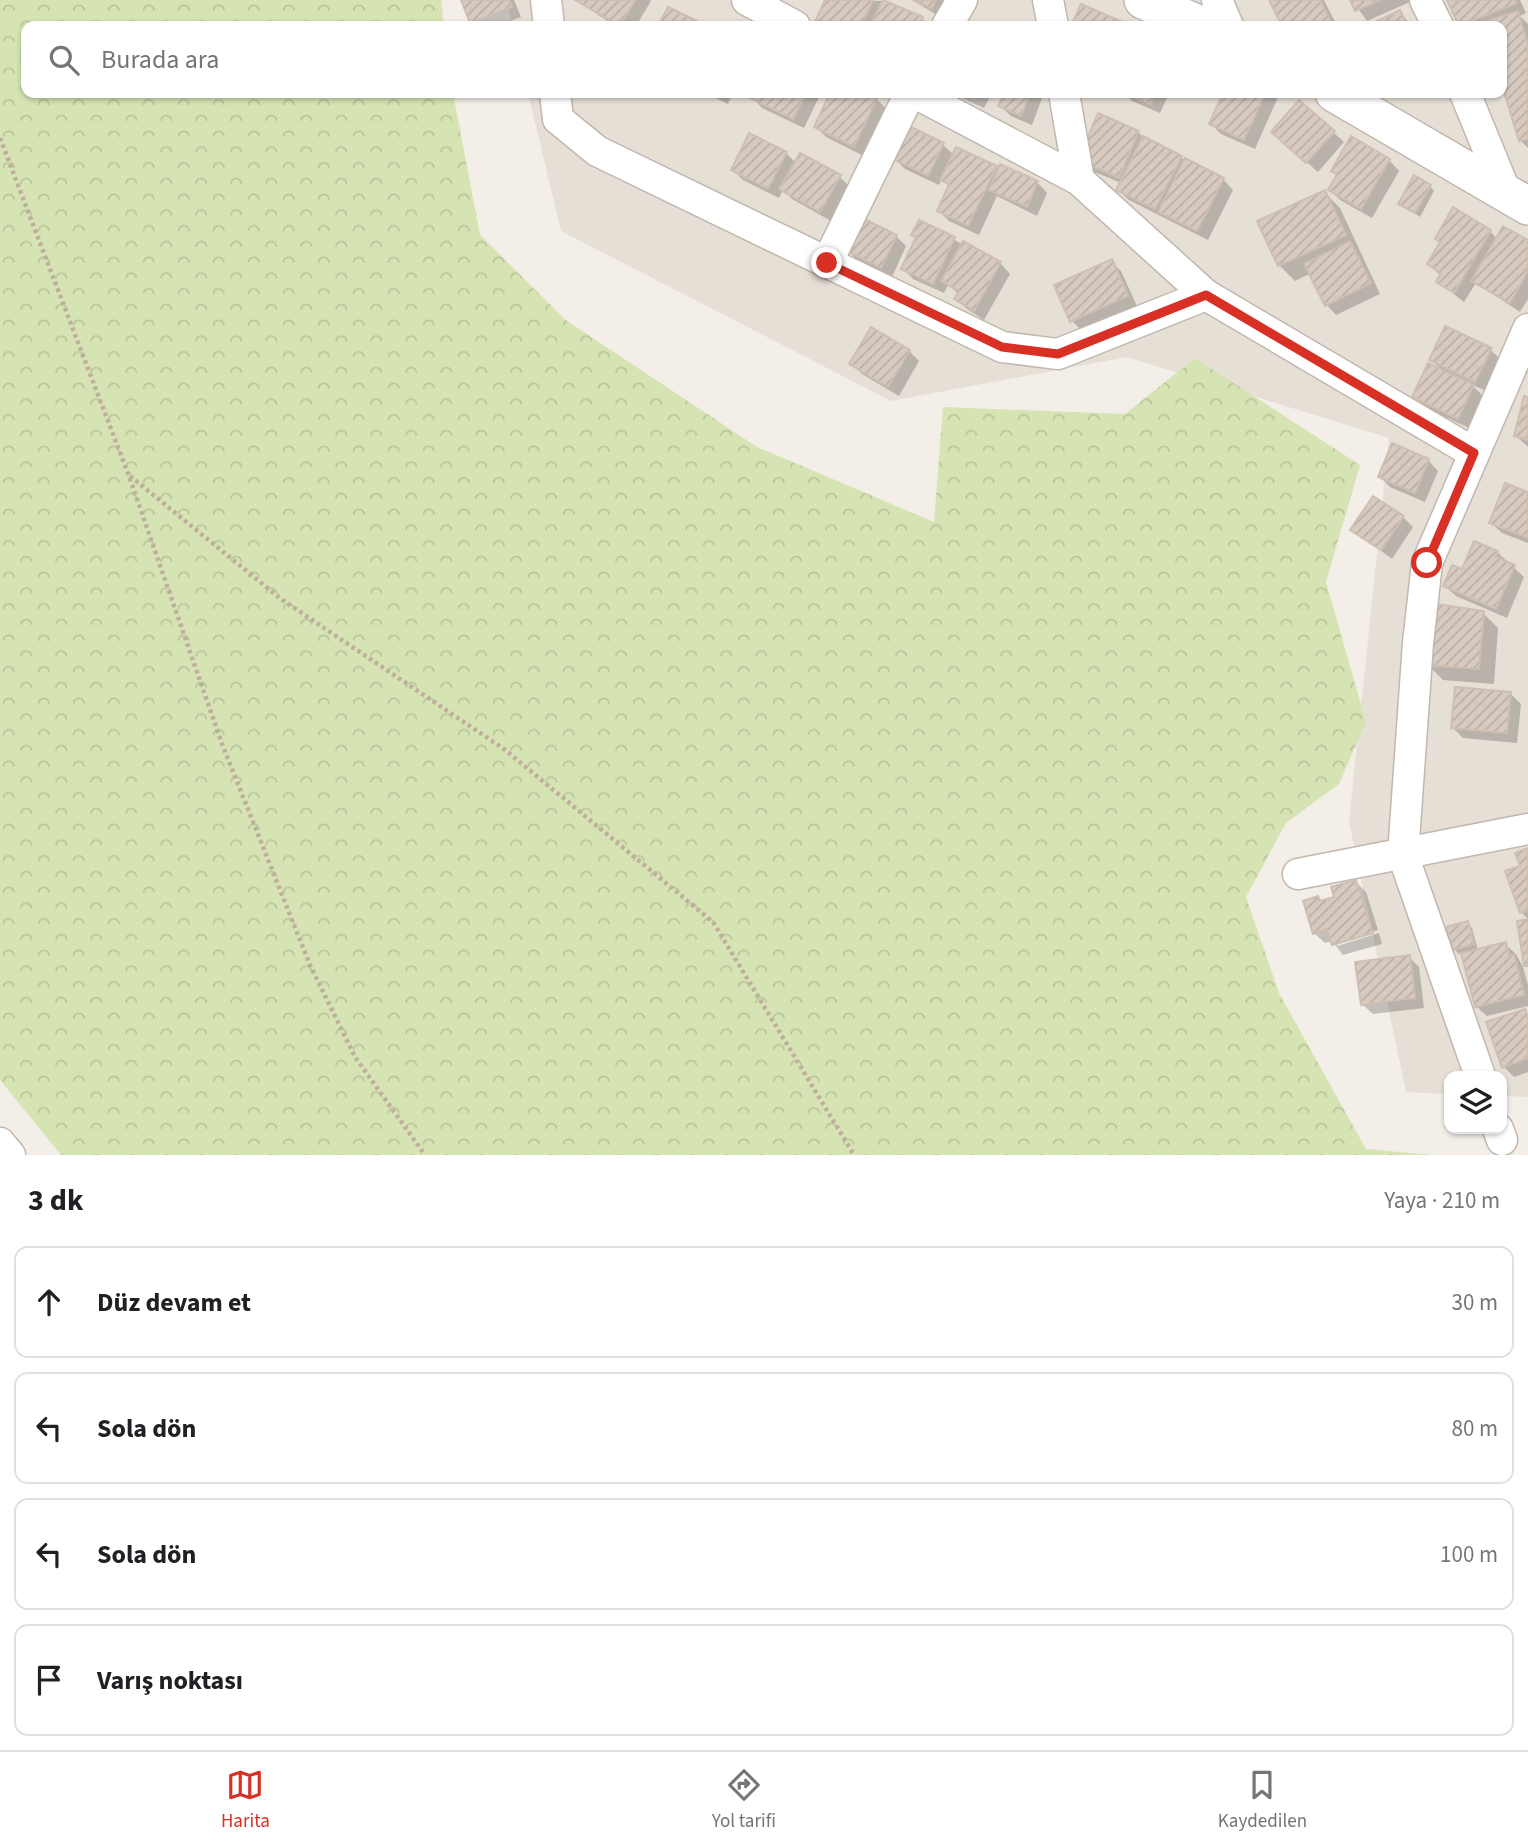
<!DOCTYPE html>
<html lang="tr">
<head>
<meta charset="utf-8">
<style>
	body { margin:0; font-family:"Source Sans 3",sans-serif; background:#f2f2f2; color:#202124 }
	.controls { position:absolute; right:21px; bottom:21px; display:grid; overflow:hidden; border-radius:14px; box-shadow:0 2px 5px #0004 }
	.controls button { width:63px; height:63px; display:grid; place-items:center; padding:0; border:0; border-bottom:2px solid #e0e0e0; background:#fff; color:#202124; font:35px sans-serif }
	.stop { position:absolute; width:21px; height:21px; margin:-16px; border:5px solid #d93025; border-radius:50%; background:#fff }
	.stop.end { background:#d93025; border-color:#fff; box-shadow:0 2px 7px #0008 }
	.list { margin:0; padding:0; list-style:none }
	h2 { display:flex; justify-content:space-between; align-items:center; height:91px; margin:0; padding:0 28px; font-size:30px }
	h2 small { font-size:23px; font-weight:400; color:#757577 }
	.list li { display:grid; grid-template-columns:46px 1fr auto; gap:21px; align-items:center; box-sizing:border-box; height:112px; margin:0 14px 14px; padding:0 14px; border:2px solid #e0e0e0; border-radius:14px }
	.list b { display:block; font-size:26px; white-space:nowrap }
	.list em { font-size:23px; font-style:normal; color:#757577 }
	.icon { flex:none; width:38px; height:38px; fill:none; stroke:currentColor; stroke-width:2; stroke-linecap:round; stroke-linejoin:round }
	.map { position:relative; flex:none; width:1528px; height:1155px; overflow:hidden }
	.search { position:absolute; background:#fff; box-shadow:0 2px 5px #0004; left:21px; right:21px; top:21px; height:77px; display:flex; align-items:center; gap:18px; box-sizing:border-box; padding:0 24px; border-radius:14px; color:#757577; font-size:26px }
	.sheet { height:595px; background:#fff }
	nav { display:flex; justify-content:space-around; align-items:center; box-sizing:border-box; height:98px; border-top:2px solid #e0e0e0; background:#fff; font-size:19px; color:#757577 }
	nav a { display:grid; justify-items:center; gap:4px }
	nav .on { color:#d93025 }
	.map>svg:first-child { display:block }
</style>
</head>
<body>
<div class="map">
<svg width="1528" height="1155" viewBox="0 0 1528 1155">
	<defs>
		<pattern id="forest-crowns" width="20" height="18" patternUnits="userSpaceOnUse" patternTransform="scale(1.75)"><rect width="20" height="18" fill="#d6e4b3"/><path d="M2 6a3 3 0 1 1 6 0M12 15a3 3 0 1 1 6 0" fill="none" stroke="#b9c59b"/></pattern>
		<pattern id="building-hatch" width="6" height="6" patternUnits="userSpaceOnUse" patternTransform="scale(1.75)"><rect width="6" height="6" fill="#d7cbc1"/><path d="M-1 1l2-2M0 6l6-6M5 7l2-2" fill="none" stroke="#baafa6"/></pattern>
	</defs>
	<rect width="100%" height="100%" fill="#f3eee8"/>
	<polygon fill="#e6dfd6" points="506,0 1528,0 1528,1097 1502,1096 1502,1076 1449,1076 1449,1094 1406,1092 1349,822 1389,438 1127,357 891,401 561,231 528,93 1502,93 1502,26 513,26"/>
	<polygon fill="url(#forest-crowns)" points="0,0 441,0 444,26 26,26 26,93 453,93 480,235 567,321 757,447 934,522 943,407 1125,414 1195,358 1360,465 1326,582 1366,722 1339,784 1286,823 1246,897 1279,993 1366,1149 1432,1155 61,1155 0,1080"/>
	<g fill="#0003">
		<polygon points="463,0 514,0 521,17 498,26 476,26"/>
		<polygon points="576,0 649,0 651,1 636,26 615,26"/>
		<polygon points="827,0 885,1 922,19 929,26 819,26 816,23"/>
		<polygon points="912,0 951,0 942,18"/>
		<polygon points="1271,0 1324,0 1337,26 1284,26"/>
		<polygon points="1352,0 1409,0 1410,2 1367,21"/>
		<polygon points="1449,0 1520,0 1526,13 1520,16 1528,24 1528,148 1520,140 1502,79 1502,26 1461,26"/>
		<polygon points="1400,12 1412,26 1371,26"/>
		<polygon points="705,93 733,93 728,104"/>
		<polygon points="754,93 821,93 804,128 762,108 752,97"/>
		<polygon points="832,93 863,93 876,99 887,109 864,156 826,137 816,127"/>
		<polygon points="951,93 992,93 984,108"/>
		<polygon points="1006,93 1044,93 1032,125 1011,116 1000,106"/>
		<polygon points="1124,93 1169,93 1160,113 1132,101"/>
		<polygon points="1225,93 1274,93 1278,97 1255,149 1221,134 1211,124"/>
		<polygon points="909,128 943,145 954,155 1037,182 1047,193 1037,216 997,196 979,235 949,221 939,211 950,187 942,179 939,185 905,169 895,159"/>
		<polygon points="1138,132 1146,140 1223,179 1233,190 1208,240 1129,200 1118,190 1121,183 1090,170 1080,159"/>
		<polygon points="1333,132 1344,142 1318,172 1284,142"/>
		<polygon points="786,153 796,163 840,177 850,187 831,221 792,199 783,190 779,198 743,180 733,170"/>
		<polygon points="1389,160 1399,171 1372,218 1340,200 1330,190 1338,175 1334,171"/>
		<polygon points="1430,186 1434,191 1420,217 1400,203"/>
		<polygon points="1324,192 1340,208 1380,294 1336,315 1326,304 1311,273 1295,281 1279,265"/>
		<polygon points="919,222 1000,263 1010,274 984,320 967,309 956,299 959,294 948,285 944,293 913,279 903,268 918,239 914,235"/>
		<polygon points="1490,231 1497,239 1528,242 1528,299 1520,312 1476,283 1464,302 1438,282 1441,276 1429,264"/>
		<polygon points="896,236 906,246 892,277 857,260 847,250"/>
		<polygon points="1111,261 1121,271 1137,306 1082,331 1072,321"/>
		<polygon points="1491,350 1501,360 1486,391 1471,384 1484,397 1469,428 1424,407 1414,396 1443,371 1431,360"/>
		<polygon points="909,351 919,361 899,396 862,374 852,364"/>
		<polygon points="1528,399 1528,447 1516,436"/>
		<polygon points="1428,460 1438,471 1425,502 1390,487 1380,477"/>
		<polygon points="1528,494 1528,543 1502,533 1491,523"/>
		<polygon points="1403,517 1413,527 1392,559 1353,530"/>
		<polygon points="1497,552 1524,577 1507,618 1456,596 1445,586 1463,571"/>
		<polygon points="1483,613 1498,628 1494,684 1443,680 1427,664"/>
		<polygon points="1510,693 1521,704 1517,743 1463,738 1453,728"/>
		<polygon points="1528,850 1528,919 1521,912 1522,867"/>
		<polygon points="1356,882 1366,892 1378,930 1337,942 1337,946 1379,933 1382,944 1343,955 1332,941 1325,943 1314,933 1318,898 1322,902 1336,898"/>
		<polygon points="1467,923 1472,928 1478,951 1505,944 1516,954 1523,967 1528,985 1528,1006 1487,1016 1476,1006 1463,953 1459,954 1454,949"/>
		<polygon points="1409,957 1419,967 1424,1008 1373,1014 1362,1004"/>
		<polygon points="1524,1011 1528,1014 1528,1072 1514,1077 1504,1067"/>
	</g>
	<g fill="url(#building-hatch)" stroke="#cebfb2" stroke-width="2">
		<polygon points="461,0 509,0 512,7 470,23"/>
		<polygon points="575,0 635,0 620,26"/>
		<polygon points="825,0 873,0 861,26 819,26 814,24"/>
		<polygon points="883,0 923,17 918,26 870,26"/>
		<polygon points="914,0 936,0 932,9"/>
		<polygon points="1269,0 1320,0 1333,26 1282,26"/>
		<polygon points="1350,0 1381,0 1355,11"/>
		<polygon points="1447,0 1515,0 1517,3 1459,26"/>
		<polygon points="1081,4 1123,22 1121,26 1071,26"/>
		<polygon points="668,7 697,21 694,26 658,26"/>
		<polygon points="1400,10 1408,26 1367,26"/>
		<polygon points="1518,11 1528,46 1528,139 1519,141 1502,85 1502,26 1484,26 1483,22"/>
		<polygon points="752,93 806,93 793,119 750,98"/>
		<polygon points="830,93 867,93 877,98 854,147 814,127"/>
		<polygon points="960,93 977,93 974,99"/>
		<polygon points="1004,93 1030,93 1021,116 998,106"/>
		<polygon points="1124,93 1155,93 1150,104"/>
		<polygon points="1223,93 1265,93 1244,140 1209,124"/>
		<polygon points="1299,100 1335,131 1306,163 1271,132"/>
		<polygon points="1098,113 1139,131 1119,178 1078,160"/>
		<polygon points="909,126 944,143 928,176 893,159"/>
		<polygon points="749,133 787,152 768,189 731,170"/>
		<polygon points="1143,136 1182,156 1155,209 1116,190"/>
		<polygon points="1351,136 1390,159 1361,209 1328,190 1337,174 1331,171"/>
		<polygon points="956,147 997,166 968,226 937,211 949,184 940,180"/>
		<polygon points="800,153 841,175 820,212 779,189"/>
		<polygon points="1185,158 1224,178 1197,231 1158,212"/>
		<polygon points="1000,164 1038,181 1027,207 989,190"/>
		<polygon points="1414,175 1431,185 1415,213 1398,204"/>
		<polygon points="1325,190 1346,235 1278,266 1257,221"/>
		<polygon points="1453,207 1491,230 1454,293 1436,282 1441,273 1427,264 1440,242 1435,239"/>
		<polygon points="860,217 897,235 881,268 845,250"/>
		<polygon points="919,220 955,237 933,284 901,269 916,237 911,235"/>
		<polygon points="1503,226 1528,240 1528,271 1510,303 1471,281"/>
		<polygon points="963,241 1001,262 974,311 954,299 959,291 941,281"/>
		<polygon points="1350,241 1371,283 1325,306 1304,264"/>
		<polygon points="1112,259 1128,296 1070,322 1054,285"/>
		<polygon points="1445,326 1492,348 1475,382 1429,360"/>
		<polygon points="871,327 910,350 888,387 849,364"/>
		<polygon points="1428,363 1474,385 1458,419 1412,397"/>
		<polygon points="1524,396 1528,397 1528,440 1514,436"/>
		<polygon points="1392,443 1429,459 1415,493 1378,477"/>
		<polygon points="1505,483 1528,492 1528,538 1489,523"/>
		<polygon points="1373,496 1404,516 1381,550 1350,530"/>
		<polygon points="1474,541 1498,551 1496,557 1515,565 1496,609 1443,586 1452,565 1462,569"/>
		<polygon points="1430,603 1484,611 1479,669 1425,665"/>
		<polygon points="1455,687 1511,692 1507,733 1451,728"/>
		<polygon points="1528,848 1528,910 1520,913 1505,871 1520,866 1515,853"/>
		<polygon points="1356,880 1373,933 1332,945 1326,929 1313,934 1303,901 1318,896 1320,901 1334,897 1331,887"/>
		<polygon points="1528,919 1528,966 1524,966 1517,921"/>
		<polygon points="1468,921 1474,944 1453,950 1446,927"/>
		<polygon points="1506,942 1509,956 1514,955 1524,995 1475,1007 1461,953"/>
		<polygon points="1410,955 1415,998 1361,1005 1355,962"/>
		<polygon points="1525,1009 1528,1017 1528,1058 1502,1068 1486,1022"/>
	</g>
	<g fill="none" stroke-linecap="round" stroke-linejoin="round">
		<g stroke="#c1b7ae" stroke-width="33">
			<g id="minor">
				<polyline points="546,0 549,26"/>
				<polyline points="747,0 795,26"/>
				<polyline points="1048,0 1053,26"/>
				<polyline points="1217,0 1228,26"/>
				<polyline points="1425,0 1438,26"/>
				<polyline points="947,26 962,0"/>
				<polyline points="555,93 558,119 597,151 1002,347 1058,354 1206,295"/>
				<polyline points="915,93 1079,180 1206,295 1474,453"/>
				<polyline points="1064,93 1079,180"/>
				<polyline points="1465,93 1506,193"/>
				<polyline points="827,263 910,93"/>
				<polyline points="1298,874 1528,829"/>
				<polyline points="1480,1076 1403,855 1418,643 1427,563 1528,329"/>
				<polyline points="1498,1129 1502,1140"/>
				<polyline points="0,1143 10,1155"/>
			</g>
		</g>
		<g stroke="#c1b7ae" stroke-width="40">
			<g id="tertiary">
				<polyline points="1143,0 1203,26"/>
				<polyline points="1334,93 1528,206"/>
			</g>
		</g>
		<g stroke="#bfae9d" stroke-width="4.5" stroke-dasharray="3.5 3.5" stroke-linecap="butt">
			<polyline points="0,138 129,476 222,744 310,965 355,1057 425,1155"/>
			<polyline points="130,476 281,599 504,749 713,922 854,1155"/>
		</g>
		<use href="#minor" stroke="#fff" stroke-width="30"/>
		<use href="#tertiary" stroke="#fff" stroke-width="37"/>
	</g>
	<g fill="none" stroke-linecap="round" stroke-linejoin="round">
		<polyline stroke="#d93025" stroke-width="9" points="827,263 1002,347 1058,354 1206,295 1474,453 1427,563"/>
	</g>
</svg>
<div class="controls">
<button><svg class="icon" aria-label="layers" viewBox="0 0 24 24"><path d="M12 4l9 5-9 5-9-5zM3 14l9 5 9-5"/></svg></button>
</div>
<div class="stop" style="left:1427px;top:563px"></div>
<div class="stop end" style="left:827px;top:263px"></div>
<div class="search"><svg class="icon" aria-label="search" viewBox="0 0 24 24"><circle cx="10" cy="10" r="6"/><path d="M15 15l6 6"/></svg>Burada ara</div>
</div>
<section class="sheet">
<h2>3 dk<small>Yaya · 210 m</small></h2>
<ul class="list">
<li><svg class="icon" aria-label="ahead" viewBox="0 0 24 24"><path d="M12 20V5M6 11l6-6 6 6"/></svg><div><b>Düz devam et</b></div><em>30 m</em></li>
<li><svg class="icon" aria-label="left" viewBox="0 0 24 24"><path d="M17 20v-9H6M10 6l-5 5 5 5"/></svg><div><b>Sola dön</b></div><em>80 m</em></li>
<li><svg class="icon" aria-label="left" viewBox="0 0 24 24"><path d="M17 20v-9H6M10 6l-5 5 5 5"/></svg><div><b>Sola dön</b></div><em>100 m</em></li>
<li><svg class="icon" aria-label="arrive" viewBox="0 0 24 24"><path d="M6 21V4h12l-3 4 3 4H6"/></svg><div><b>Varış noktası</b></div></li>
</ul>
</section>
<nav>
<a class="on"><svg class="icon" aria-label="map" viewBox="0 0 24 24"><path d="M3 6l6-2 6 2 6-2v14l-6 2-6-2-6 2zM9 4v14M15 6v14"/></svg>Harita</a>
<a><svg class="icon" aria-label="directions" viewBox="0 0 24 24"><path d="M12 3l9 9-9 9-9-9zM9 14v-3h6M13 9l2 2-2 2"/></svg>Yol tarifi</a>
<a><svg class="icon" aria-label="saved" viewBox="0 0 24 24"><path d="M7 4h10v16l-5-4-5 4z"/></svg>Kaydedilen</a>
</nav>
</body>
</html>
